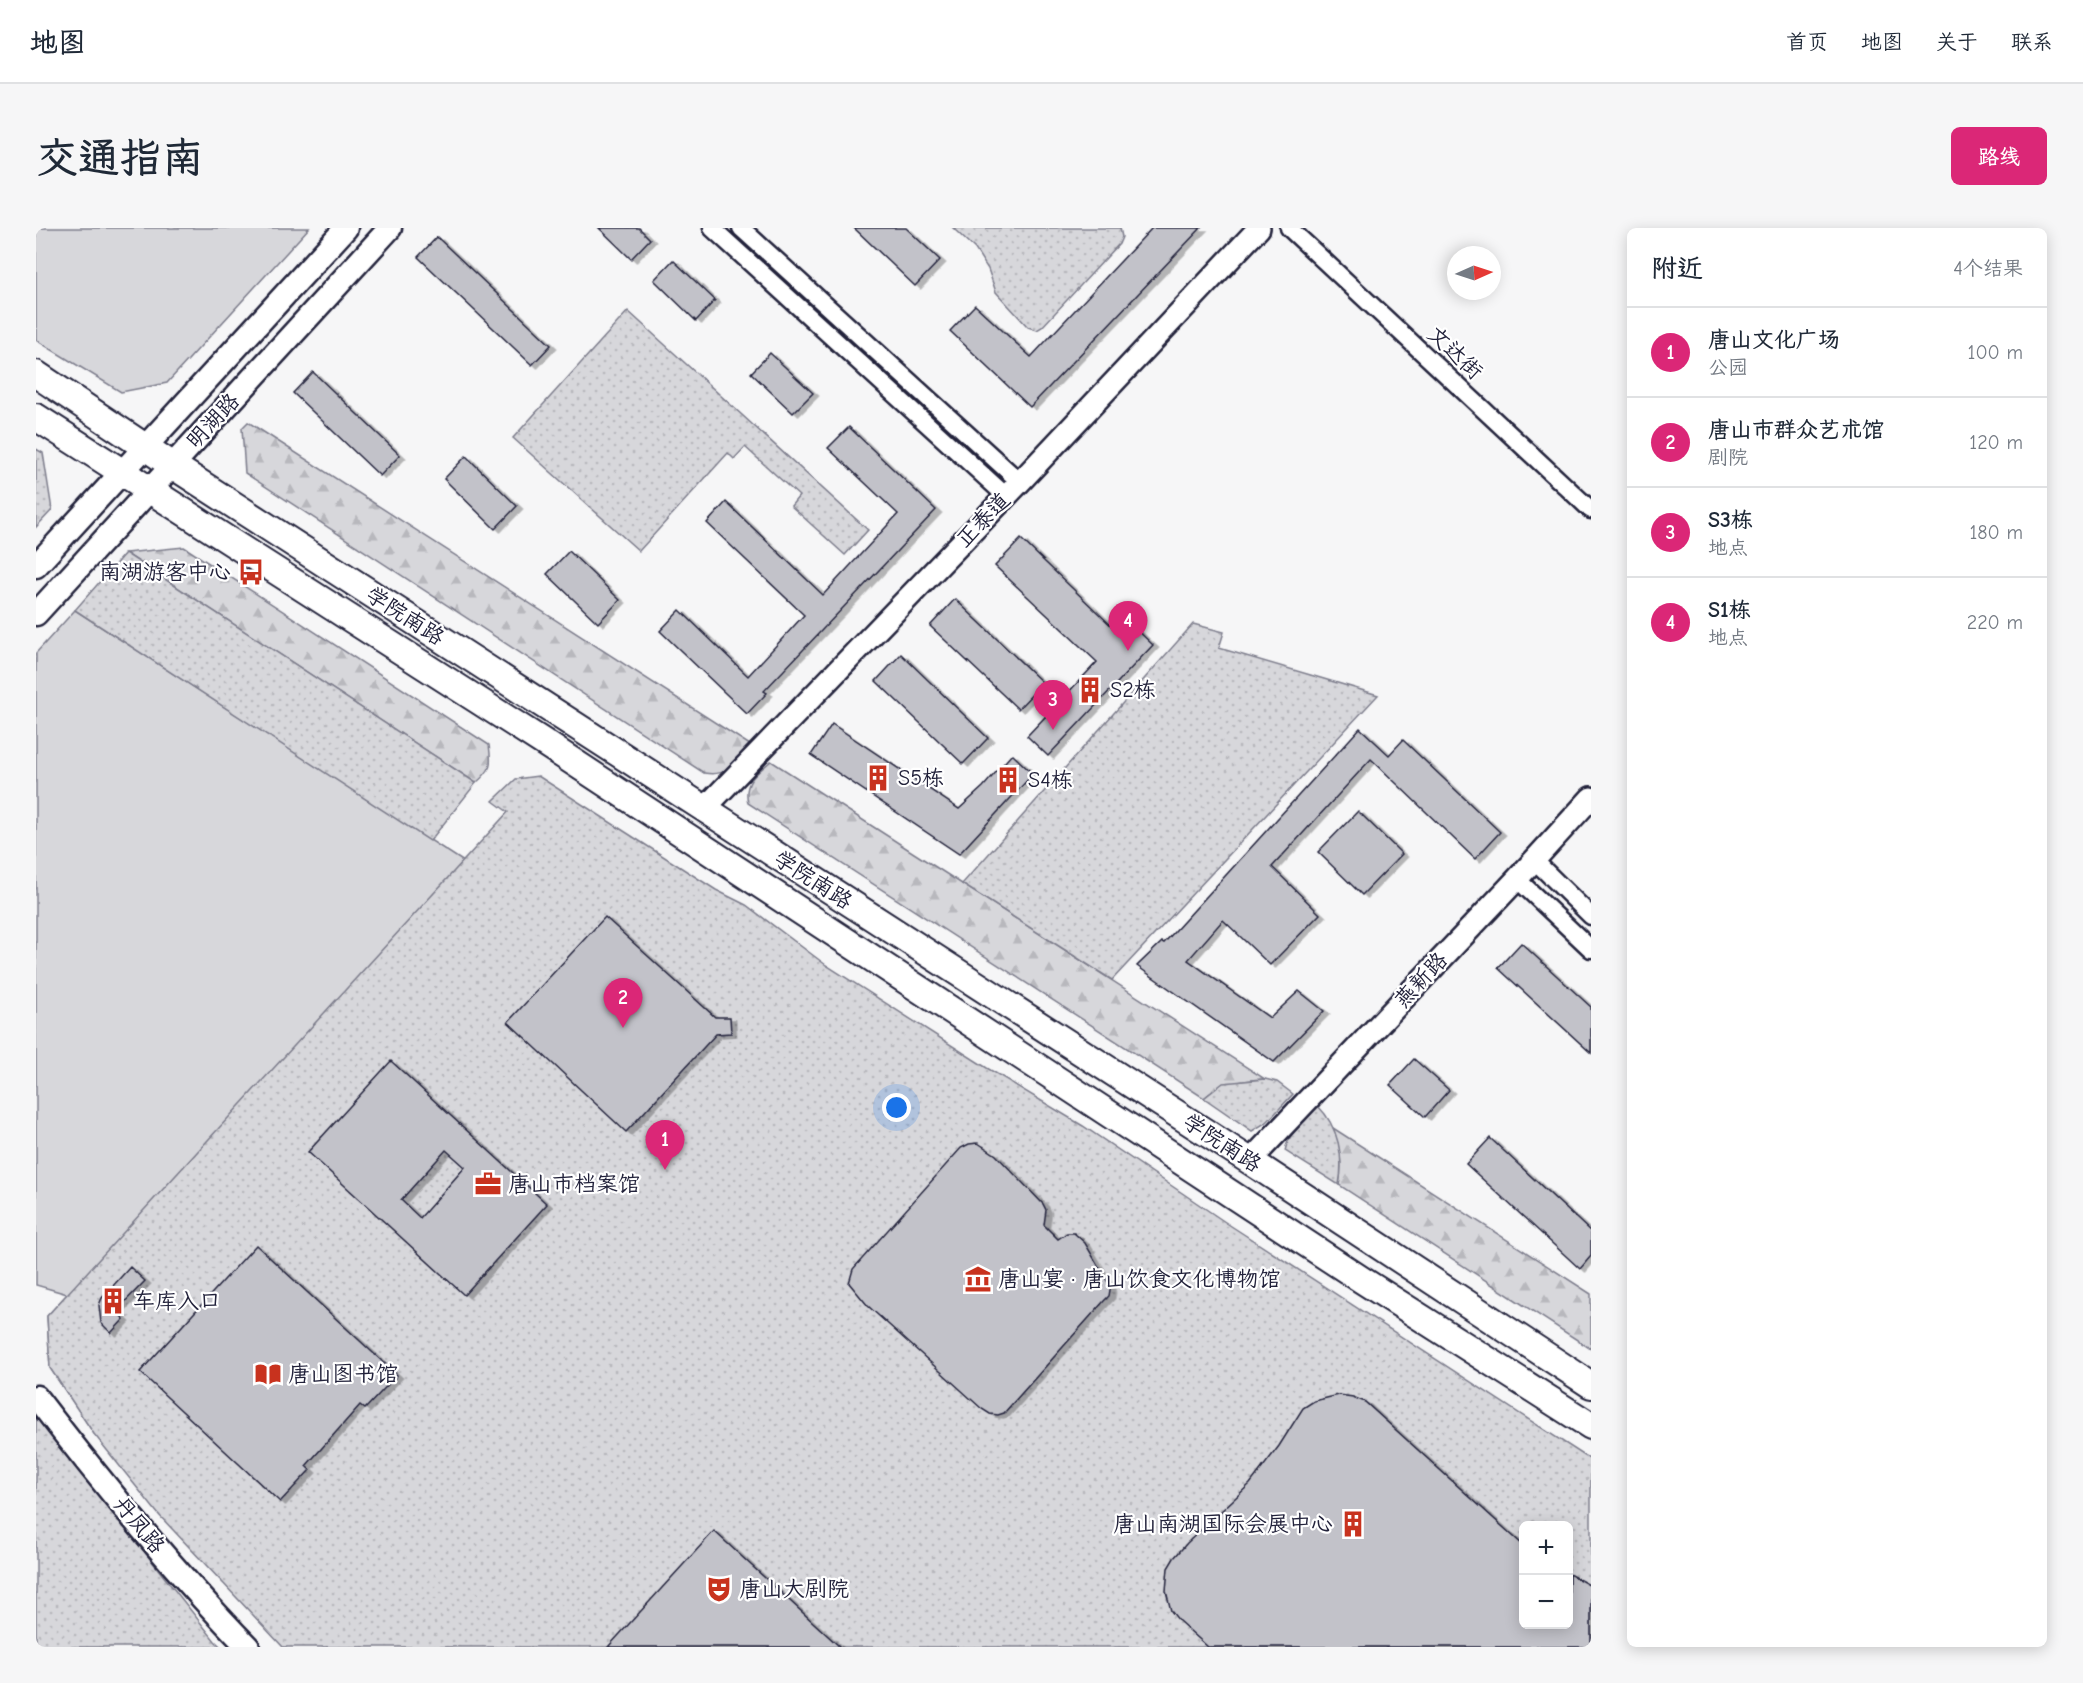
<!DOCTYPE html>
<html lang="zh">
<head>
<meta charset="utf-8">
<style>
	body { margin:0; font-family:"Comic Neue","LXGW WenKai TC",sans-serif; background:#f6f6f7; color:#1f2937 }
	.controls { position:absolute; right:18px; bottom:18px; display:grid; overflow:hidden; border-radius:9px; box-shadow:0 3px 15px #0003 }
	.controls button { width:54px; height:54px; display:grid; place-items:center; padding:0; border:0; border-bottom:2px solid #e0e1e3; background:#fff; color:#1f2937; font:30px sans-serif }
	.compass { position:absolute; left:1411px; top:18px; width:54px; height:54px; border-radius:50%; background:#fff; box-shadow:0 3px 15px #0003; rotate:87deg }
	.you { position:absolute; left:861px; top:880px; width:21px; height:21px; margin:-15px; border:4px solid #fff; border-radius:50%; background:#1a73e8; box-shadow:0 0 0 9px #1a73e833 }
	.badge { display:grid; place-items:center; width:39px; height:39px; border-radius:50%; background:#db2777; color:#fff; font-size:20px; font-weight:700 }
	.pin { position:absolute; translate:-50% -50px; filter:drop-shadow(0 2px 3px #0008) }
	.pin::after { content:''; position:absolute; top:32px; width:21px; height:18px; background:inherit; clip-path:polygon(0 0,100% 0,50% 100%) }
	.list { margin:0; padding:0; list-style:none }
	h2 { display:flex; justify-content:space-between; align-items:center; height:78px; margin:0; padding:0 24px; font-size:26px }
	h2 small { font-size:20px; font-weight:400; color:#747a83 }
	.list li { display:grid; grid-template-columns:39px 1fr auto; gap:18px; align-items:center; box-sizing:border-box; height:90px; padding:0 24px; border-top:2px solid #e0e1e3 }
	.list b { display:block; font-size:22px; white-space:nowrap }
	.list p { margin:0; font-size:20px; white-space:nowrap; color:#747a83 }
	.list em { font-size:20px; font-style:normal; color:#747a83 }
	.map { position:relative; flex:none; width:1555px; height:1419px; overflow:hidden; border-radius:9px }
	header { display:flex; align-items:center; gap:36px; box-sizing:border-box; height:84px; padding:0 30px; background:#fff; border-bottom:2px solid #e0e1e3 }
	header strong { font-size:28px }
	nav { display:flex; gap:33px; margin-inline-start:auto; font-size:21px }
	.intro { display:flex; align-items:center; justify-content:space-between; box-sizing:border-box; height:144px; padding:0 36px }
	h1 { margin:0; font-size:42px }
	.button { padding:15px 27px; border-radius:9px; background:#db2777; color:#fff; font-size:21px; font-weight:700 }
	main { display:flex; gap:36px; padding:0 36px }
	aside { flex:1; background:#fff; border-radius:9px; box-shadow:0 3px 15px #0003 }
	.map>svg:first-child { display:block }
</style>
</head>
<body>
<header>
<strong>地图</strong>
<nav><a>首页</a><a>地图</a><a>关于</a><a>联系</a></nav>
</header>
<div class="intro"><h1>交通指南</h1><a class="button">路线</a></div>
<main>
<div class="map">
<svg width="1555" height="1419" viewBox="0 0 1555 1419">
	<defs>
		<pattern id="forest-firs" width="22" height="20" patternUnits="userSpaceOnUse" patternTransform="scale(1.5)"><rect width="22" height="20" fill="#d7d7db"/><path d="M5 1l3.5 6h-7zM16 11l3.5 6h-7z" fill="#b8b8bd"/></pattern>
		<pattern id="park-dots" width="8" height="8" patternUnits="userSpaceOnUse" patternTransform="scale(1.5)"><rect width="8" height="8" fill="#d7d7db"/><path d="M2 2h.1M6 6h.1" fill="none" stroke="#b8b8bd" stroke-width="1.8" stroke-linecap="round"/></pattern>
		<filter id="shadow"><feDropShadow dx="5.5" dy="3" stdDeviation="0" flood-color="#0004"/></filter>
	</defs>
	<rect width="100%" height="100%" fill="#f6f6f7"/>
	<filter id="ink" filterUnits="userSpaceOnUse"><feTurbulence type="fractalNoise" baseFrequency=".0167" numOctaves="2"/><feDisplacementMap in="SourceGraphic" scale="12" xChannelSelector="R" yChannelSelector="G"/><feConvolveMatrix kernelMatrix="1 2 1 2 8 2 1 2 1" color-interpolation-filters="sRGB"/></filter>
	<g filter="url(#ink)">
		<g fill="#d7d7db" stroke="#7c7c8b" stroke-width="1.5">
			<polygon points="0,0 273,0 131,155 85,164 0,112"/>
			<polygon points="39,382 428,634 420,643 58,1206 14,1140 11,1088 31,1066 0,1057 0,425"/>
		</g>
		<g fill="url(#forest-firs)" stroke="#7c7c8b" stroke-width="1.5">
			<path d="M 212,194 L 714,517 C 699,535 694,549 668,545 L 209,245 L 206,200 Z"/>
			<path d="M 148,319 L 453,517 C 456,538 456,541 440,555 L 89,325 Z"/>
			<path d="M 735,533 L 1229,851 C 1208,852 1184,855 1168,870 L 712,575 C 707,553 720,546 735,533 Z"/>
			<path d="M 1297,900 L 1555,1066 L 1555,1121 L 1303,957 C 1307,937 1304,920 1297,900 Z"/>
		</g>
		<g fill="url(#park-dots)" stroke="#7c7c8b" stroke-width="1.5" fill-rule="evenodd">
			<polygon points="917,0 1084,0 1086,9 1083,16 1006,99 1001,102 992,99 960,64 952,41 939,21"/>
			<polygon points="592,83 832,302 809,327 755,278 763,268 709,219 698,231 692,225 603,323 477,210"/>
			<polygon points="0,221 7,225 16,282 0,299"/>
			<polygon points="89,325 440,555 394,613 39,382"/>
			<polygon points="1157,396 1188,404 1183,420 1342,467 1076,752 926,656"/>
			<path d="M 502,548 L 680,662 L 710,677 L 790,737 L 951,840 L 1047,898 L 1192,996 L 1555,1232 L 1555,1419 L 247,1419 L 123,1287 L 58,1206 L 14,1140 L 11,1088 L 472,584 L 457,573 L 480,551 ZM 1488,1298 L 1532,1298 L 1532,1396 L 1488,1396 Z"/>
			<polygon points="1229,851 1241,854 1257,866 1231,894 1216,903 1168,870 1187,855"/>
			<path d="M 1282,878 C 1303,899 1308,930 1303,957 L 1249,923 C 1252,905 1270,891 1282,878 Z"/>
			<polygon points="0,1187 179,1413 185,1419 0,1419"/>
		</g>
		<g fill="#c2c2c9" stroke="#22223b" stroke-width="1.5" fill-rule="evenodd" filter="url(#shadow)">
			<polygon points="563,0 603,0 614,11 595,31"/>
			<polygon points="818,0 870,0 904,32 879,58"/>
			<polygon points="1116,0 1165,0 994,179 914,103 939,77 995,129"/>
			<polygon points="401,9 515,117 496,137 382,29"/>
			<polygon points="637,32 679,72 660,93 618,52"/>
			<polygon points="734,125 777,165 757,185 715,145"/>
			<polygon points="277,144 364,227 344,248 257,165"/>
			<polygon points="813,199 900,282 728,463 731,465 711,486 624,403 644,382 712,448 768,387 671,295 690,274 787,367 862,286 792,220"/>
			<polygon points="430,228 481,278 459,301 408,251"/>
			<polygon points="985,311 1086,408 1096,397 1117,417 1012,528 991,508 1061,434 959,338"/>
			<polygon points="533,323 584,372 562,395 511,346"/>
			<polygon points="919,371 1007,455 982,481 894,398"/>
			<polygon points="865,426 952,510 927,536 840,453"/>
			<polygon points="796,496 923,581 947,559 976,526 997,546 923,626 775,527"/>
			<polygon points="1324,500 1353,527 1367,512 1464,604 1439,631 1335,531 1236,639 1284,686 1234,737 1187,692 1152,732 1234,790 1263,763 1288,783 1238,834 1101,738 1126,714 1128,715"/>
			<polygon points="1322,583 1366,626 1326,667 1282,624"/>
			<polygon points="569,689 679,789 694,789 695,805 680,806 590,904 472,794"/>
			<polygon points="1485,715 1555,779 1555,825 1462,740"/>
			<polygon points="1378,831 1413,862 1389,889 1354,857"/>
			<path d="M 355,833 L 511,976 L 428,1067 L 272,924 ZM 410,922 L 429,939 L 384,990 L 365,972 Z"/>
			<polygon points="1454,910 1555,1004 1555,1028 1544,1041 1430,936"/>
			<polygon points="942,915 960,927 1007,976 1010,982 1008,997 1022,1011 1031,1005 1038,1005 1049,1015 1073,1056 1074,1062 1073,1068 1068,1073 968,1185 962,1187 954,1186 946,1181 832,1078 813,1055 817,1041 925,920 933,916"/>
			<polygon points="220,1017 361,1147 329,1181 324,1177 270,1238 274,1242 244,1274 104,1144"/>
			<polygon points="94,1039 109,1053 80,1083 88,1091 75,1105 65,1095 63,1077 66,1070"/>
			<polygon points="1303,1167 1317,1169 1329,1174 1488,1318 1488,1396 1533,1396 1533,1346 1555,1358 1555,1419 1172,1419 1143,1393 1135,1383 1130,1363 1132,1340 1138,1330 1151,1315 1214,1256 1243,1218 1267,1180 1278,1173"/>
			<polygon points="678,1303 804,1419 572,1419"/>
		</g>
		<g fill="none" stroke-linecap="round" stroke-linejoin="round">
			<g stroke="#22223b" stroke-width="21">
				<g id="minor">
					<polyline points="676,0 970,268"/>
					<polyline points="705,0 984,254"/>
					<polyline points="1253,0 1555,282"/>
					<polyline points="1498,632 1555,688"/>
					<polyline points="1481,651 1555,721"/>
				</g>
			</g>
			<g stroke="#22223b" stroke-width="26">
				<g id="tertiary">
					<polyline points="668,581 984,254 1223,0"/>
					<polyline points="1214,933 1481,651 1555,570"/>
				</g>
			</g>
			<g stroke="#22223b" stroke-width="27">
				<g id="secondary">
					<polyline points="0,338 310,0"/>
					<polyline points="0,386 354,0"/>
					<path d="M 0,1169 C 66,1255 136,1341 212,1419"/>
				</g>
			</g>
			<g stroke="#22223b" stroke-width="30">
				<g id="primary">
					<polyline points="0,146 136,237 1214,933 1555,1157"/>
					<polyline points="0,189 504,512 1326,1052 1555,1198"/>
				</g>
			</g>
			<use href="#minor" stroke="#fff" stroke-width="16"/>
			<use href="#tertiary" stroke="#fff" stroke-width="21"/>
			<use href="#secondary" stroke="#fff" stroke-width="22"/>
			<use href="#primary" stroke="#fff" stroke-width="26"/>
		</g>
	</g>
	<defs>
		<g id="bus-bare" transform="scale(2.07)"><path d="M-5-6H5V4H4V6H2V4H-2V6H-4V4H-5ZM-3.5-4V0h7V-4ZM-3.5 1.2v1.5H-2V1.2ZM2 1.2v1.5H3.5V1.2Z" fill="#c8321e" stroke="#fff" stroke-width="2.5" paint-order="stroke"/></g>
		<g id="building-bare" transform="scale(2.07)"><path d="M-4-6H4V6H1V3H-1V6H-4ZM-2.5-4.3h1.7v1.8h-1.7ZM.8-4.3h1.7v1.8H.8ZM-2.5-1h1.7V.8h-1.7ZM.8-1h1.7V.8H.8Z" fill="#c8321e" stroke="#fff" stroke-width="2.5" paint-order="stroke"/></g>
		<g id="office-bare" transform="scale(2.07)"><path d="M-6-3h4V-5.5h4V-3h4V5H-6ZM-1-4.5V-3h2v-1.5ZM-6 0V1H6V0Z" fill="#c8321e" stroke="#fff" stroke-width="2.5" paint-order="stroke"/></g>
		<g id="museum-bare" transform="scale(2.07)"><path d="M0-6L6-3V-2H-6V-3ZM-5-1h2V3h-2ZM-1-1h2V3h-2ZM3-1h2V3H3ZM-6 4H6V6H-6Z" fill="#c8321e" stroke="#fff" stroke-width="2.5" paint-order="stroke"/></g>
		<g id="library-bare" transform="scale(2.07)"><path d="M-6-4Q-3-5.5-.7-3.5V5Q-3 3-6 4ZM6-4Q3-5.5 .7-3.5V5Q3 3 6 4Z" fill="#c8321e" stroke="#fff" stroke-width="2.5" paint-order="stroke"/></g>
		<g id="theatre-bare" transform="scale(2.07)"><path d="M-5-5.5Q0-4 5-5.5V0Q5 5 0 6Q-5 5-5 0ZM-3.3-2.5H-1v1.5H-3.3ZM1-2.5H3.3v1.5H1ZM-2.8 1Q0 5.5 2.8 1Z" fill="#c8321e" stroke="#fff" stroke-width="2.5" paint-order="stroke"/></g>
	</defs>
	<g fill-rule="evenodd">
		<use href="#bus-bare" x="215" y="344"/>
		<use href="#building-bare" x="1054" y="462"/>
		<use href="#building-bare" x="842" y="550"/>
		<use href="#building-bare" x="972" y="552"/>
		<use href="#office-bare" x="452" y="956"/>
		<use href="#museum-bare" x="942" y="1051"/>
		<use href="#building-bare" x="77" y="1073"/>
		<use href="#library-bare" x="232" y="1146"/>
		<use href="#building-bare" x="1317" y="1296"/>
		<use href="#theatre-bare" x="683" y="1361"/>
	</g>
	<g text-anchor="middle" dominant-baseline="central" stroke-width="4.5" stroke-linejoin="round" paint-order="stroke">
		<g font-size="22" fill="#22223b" stroke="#fff">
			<text transform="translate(1419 125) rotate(43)">文达街</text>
			<text transform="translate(177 193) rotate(-47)">明湖路</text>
			<text transform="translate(947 292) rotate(-46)">正泰道</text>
			<text transform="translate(369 388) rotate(33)">学院南路</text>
			<text transform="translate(777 652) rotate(33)">学院南路</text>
			<text transform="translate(1385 752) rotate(-47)">燕新路</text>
			<text transform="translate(1186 915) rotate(33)">学院南路</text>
			<text transform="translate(103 1297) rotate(50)">丹凤路</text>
		</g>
		<g font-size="22" fill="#22223b" stroke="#fff" text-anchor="start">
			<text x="195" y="344" text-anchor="end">南湖游客中心</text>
			<text x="1074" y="462">S2栋</text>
			<text x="862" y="550">S5栋</text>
			<text x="992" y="552">S4栋</text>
			<text x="472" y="956">唐山市档案馆</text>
			<text x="962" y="1051">唐山宴 · 唐山饮食文化博物馆</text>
			<text x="97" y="1073">车库入口</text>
			<text x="252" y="1146">唐山图书馆</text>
			<text x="1297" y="1296" text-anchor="end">唐山南湖国际会展中心</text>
			<text x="703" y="1361">唐山大剧院</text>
		</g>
	</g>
</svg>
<div class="controls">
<button>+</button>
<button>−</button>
</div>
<svg class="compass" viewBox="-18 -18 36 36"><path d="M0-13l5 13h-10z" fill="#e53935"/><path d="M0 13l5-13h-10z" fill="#747a83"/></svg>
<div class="you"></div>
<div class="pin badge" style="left:629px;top:942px">1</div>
<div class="pin badge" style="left:587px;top:800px">2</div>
<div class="pin badge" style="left:1017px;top:502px">3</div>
<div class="pin badge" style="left:1092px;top:423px">4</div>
</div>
<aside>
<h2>附近<small>4个结果</small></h2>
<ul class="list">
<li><span class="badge">1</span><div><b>唐山文化广场</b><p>公园</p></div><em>100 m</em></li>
<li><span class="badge">2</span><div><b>唐山市群众艺术馆</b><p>剧院</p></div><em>120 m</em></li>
<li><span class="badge">3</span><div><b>S3栋</b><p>地点</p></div><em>180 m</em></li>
<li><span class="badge">4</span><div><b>S1栋</b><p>地点</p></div><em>220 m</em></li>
</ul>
</aside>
</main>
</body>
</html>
